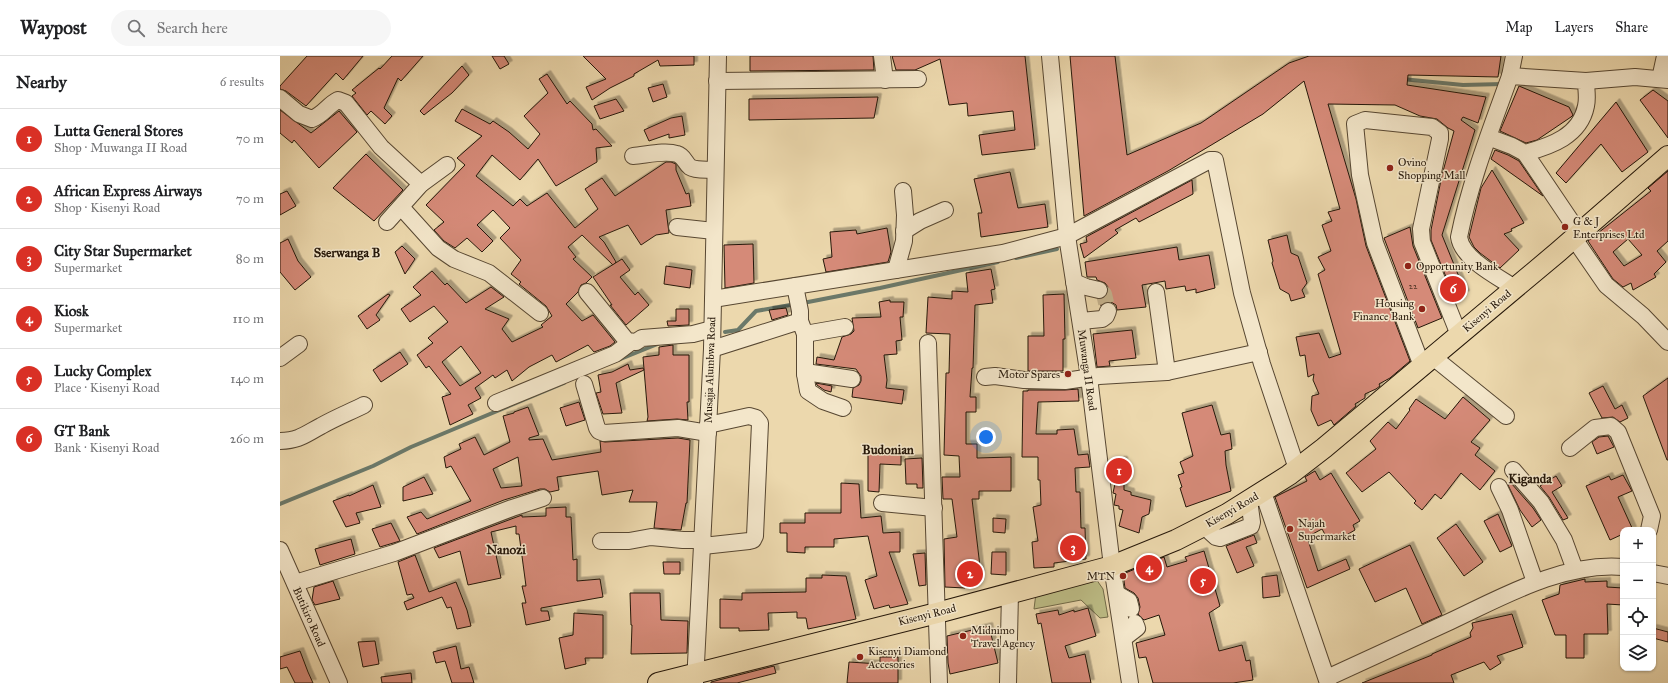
<!DOCTYPE html>
<html lang="en">
<head>
<meta charset="utf-8">
<style>
	body { margin:0; font-family:"IM FELL Great Primer",serif; background:#f6f6f6; color:#202124 }
	.controls { position:absolute; right:12px; bottom:12px; display:grid; overflow:hidden; border-radius:8px; box-shadow:0 1px 3px #0004 }
	.controls button { width:36px; height:36px; display:grid; place-items:center; padding:0; border:0; border-bottom:1px solid #e0e0e0; background:#fff; color:#202124; font:20px sans-serif }
	.you { position:absolute; left:706px; top:381px; width:14px; height:14px; margin:-10px; border:3px solid #fff; border-radius:50%; background:#1a73e8; box-shadow:0 0 0 6px #1a73e833 }
	.badge { display:grid; place-items:center; width:26px; height:26px; border-radius:50%; background:#d93025; color:#fff; font-size:13px; font-weight:700 }
	.pin { position:absolute; translate:-50% -50%; border:2px solid #fff; box-shadow:0 1px 4px #0006 }
	.list { margin:0; padding:0; list-style:none }
	h2 { display:flex; justify-content:space-between; align-items:center; height:52px; margin:0; padding:0 16px; font-size:17px }
	h2 small { font-size:13px; font-weight:400; color:#757577 }
	.list li { display:grid; grid-template-columns:26px 1fr auto; gap:12px; align-items:center; box-sizing:border-box; height:60px; padding:0 16px; border-top:1px solid #e0e0e0 }
	.list b { display:block; font-size:15px; white-space:nowrap }
	.list p { margin:0; font-size:13px; white-space:nowrap; color:#757577 }
	.list em { font-size:13px; font-style:normal; color:#757577 }
	.icon { flex:none; width:22px; height:22px; fill:none; stroke:currentColor; stroke-width:2; stroke-linecap:round; stroke-linejoin:round }
	.map { position:relative; flex:none; width:1388px; height:627px; overflow:hidden }
	header { display:flex; align-items:center; gap:24px; box-sizing:border-box; height:56px; padding:0 20px; background:#fff; border-bottom:1px solid #e0e0e0 }
	header strong { font-size:19px }
	nav { display:flex; gap:22px; margin-inline-start:auto; font-size:14px }
	.search { width:280px; height:36px; background:#f6f6f6; display:flex; align-items:center; gap:10px; box-sizing:border-box; padding:0 14px; border-radius:22px; color:#757577; font-size:15px }
	main { display:flex }
	aside { flex:1; background:#fff }
	.map>svg:first-child { display:block }
</style>
</head>
<body>
<header>
<strong>Waypost</strong>
<div class="search"><svg class="icon" aria-label="search" viewBox="0 0 24 24"><circle cx="10" cy="10" r="6"/><path d="M15 15l6 6"/></svg>Search here</div>
<nav><a>Map</a><a>Layers</a><a>Share</a></nav>
</header>
<main>
<aside>
<h2>Nearby<small>6 results</small></h2>
<ul class="list">
<li><span class="badge">1</span><div><b>Lutta General Stores</b><p>Shop · Muwanga II Road</p></div><em>70 m</em></li>
<li><span class="badge">2</span><div><b>African Express Airways</b><p>Shop · Kisenyi Road</p></div><em>70 m</em></li>
<li><span class="badge">3</span><div><b>City Star Supermarket</b><p>Supermarket</p></div><em>80 m</em></li>
<li><span class="badge">4</span><div><b>Kiosk</b><p>Supermarket</p></div><em>110 m</em></li>
<li><span class="badge">5</span><div><b>Lucky Complex</b><p>Place · Kisenyi Road</p></div><em>140 m</em></li>
<li><span class="badge">6</span><div><b>GT Bank</b><p>Bank · Kisenyi Road</p></div><em>260 m</em></li>
</ul>
</aside>
<div class="map">
<svg width="1388" height="627" viewBox="0 0 1388 627">
	<defs>
		<filter id="shadow"><feDropShadow dx="3.5" dy="-3.5" stdDeviation="0" flood-color="#0004"/></filter>
	</defs>
	<rect width="100%" height="100%" fill="#ecd8ad"/>
	<filter id="stains"><feTurbulence type="fractalNoise" baseFrequency=".005" numOctaves="4"/><feColorMatrix values="0 0 0 0 .2 0 0 0 0 .09 0 0 0 0 .02 0 0 0 .5 -.17"/></filter>
	<radialGradient id="worn" r=".72"><stop offset=".6" stop-color="#630" stop-opacity="0"/><stop offset="1" stop-color="#630" stop-opacity=".3"/></radialGradient>
	<polygon fill="#bdbd86" stroke="#716a48" points="816,523 823,533 828,561 820,562 801,544 754,553 756,537"/>
	<g fill="none" stroke-linecap="round" stroke-linejoin="round">
		<g stroke="#6b796a" stroke-width="4">
			<polyline points="1122,23 1183,29 1223,28"/>
			<polyline points="736,202 777,193"/>
			<polyline points="523,247 600,232 718,206"/>
			<polyline points="445,276 458,274 476,255 516,248"/>
			<polyline points="338,304 380,287"/>
			<polyline points="0,448 93,410 131,391 284,327"/>
		</g>
	</g>
	<g fill="#d58a78" stroke="#251709" fill-rule="evenodd" filter="url(#shadow)">
		<polygon points="27,0 83,0 63,24 56,17 26,50 6,35 0,33 0,30"/>
		<polygon points="112,0 143,0 121,25 118,22 104,52 112,60 105,68 91,55 87,59 72,40 76,37 72,34 99,12 100,13"/>
		<polygon points="212,0 224,0 229,8 220,13"/>
		<polygon points="303,0 414,0 414,9 380,10 378,4 354,18 354,20 330,32 312,44 306,31 326,23"/>
		<polygon points="470,0 593,0 594,14 470,15"/>
		<polygon points="612,0 745,0 755,93 702,99 699,79 735,74 733,55 688,60 687,47 669,49 660,3 635,14 616,14"/>
		<polygon points="790,0 835,0 847,99 921,67 1009,7 1029,0 1221,0 1218,21 1128,19 1127,29 1206,41 1198,67 1183,61 1181,64 1195,74 1162,179 1186,238 1175,243 1151,184 1151,174 1162,119 1174,75 1168,72 1157,63 1140,60 1115,49 1048,48 1076,143 1086,190 1130,305 1110,322 1099,328 1100,330 1096,333 1085,338 1085,342 1075,348 1076,350 1054,369 1051,364 1038,370 1031,354 1032,340 1039,338 1033,324 1034,318 1028,321 1025,299 1020,300 1016,281 1039,277 1049,302 1061,298 1038,218 1045,214 1038,201 1051,195 1042,169 1052,165 1048,156 1060,153 1024,25 983,58 888,115 804,160"/>
		<polygon points="182,10 189,19 172,37 144,59 140,55"/>
		<path d="M 267,18 L 287,48 L 290,45 L 312,68 L 313,74 L 316,73 L 332,90 L 316,92 L 317,106 L 276,130 L 258,103 L 240,124 L 212,99 L 196,120 L 233,150 L 240,143 L 247,150 L 267,137 L 295,172 L 318,153 L 305,133 L 322,122 L 335,140 L 386,106 L 391,106 L 396,108 L 396,114 L 406,138 L 409,137 L 411,150 L 386,154 L 389,177 L 376,179 L 361,189 L 348,169 L 319,181 L 324,186 L 336,206 L 333,209 L 302,179 L 288,191 L 296,201 L 293,203 L 312,221 L 306,227 L 301,229 L 298,236 L 286,248 L 302,265 L 313,259 L 335,286 L 330,290 L 314,296 L 308,289 L 276,306 L 272,299 L 249,311 L 232,325 L 227,314 L 215,322 L 213,319 L 195,332 L 201,342 L 188,349 L 193,358 L 170,369 L 162,341 L 171,338 L 149,310 L 146,312 L 137,299 L 153,287 L 148,282 L 168,266 L 154,250 L 130,266 L 121,253 L 141,239 L 133,231 L 152,215 L 165,229 L 167,227 L 186,247 L 211,231 L 224,241 L 205,253 L 229,263 L 222,273 L 232,286 L 263,271 L 261,269 L 272,260 L 266,250 L 239,228 L 241,226 L 231,218 L 241,204 L 220,182 L 230,172 L 213,154 L 197,169 L 213,185 L 202,196 L 187,182 L 175,192 L 164,185 L 154,174 L 164,166 L 146,149 L 185,109 L 177,102 L 202,80 L 175,65 L 182,53 L 210,68 L 213,65 L 229,76 L 248,93 L 260,78 L 244,60 L 268,37 L 259,23 ZM 181,290 L 201,317 L 180,330 L 162,306 Z"/>
		<polygon points="383,28 387,41 373,46 368,32"/>
		<polygon points="1239,30 1289,51 1293,59 1291,61 1257,84 1246,87 1220,75"/>
		<polygon points="1373,34 1388,45 1388,82 1360,44"/>
		<polygon points="598,41 594,62 469,64 469,43"/>
		<polygon points="336,43 344,55 320,63 314,50"/>
		<polygon points="1336,46 1368,96 1342,116 1321,88 1286,127 1276,117"/>
		<polygon points="0,54 31,77 59,55 77,76 39,112 14,84 12,87 0,77"/>
		<polygon points="402,60 405,79 389,82 389,78 369,85 364,74 391,62"/>
		<polygon points="1215,94 1228,99 1239,105 1263,140 1211,103"/>
		<polygon points="86,98 123,134 94,165 53,132"/>
		<polygon points="1212,114 1244,167 1231,173 1232,175 1224,178 1239,194 1220,212 1200,197 1194,191 1189,181 1201,132"/>
		<path d="M 1388,115 L 1388,185 L 1377,195 L 1386,206 L 1374,218 L 1376,221 L 1353,234 L 1351,227 L 1343,231 L 1333,223 L 1308,185 L 1371,135 L 1368,132 ZM 1348,183 L 1362,199 L 1344,210 L 1333,196 Z"/>
		<polygon points="730,116 738,152 765,148 768,171 701,181 698,157 702,157 694,123"/>
		<polygon points="912,124 913,138 859,166 856,162 835,174 838,177 804,202 800,188 807,186 806,181"/>
		<polygon points="7,135 16,150 0,159 0,138"/>
		<polygon points="1130,171 1133,190 1162,262 1138,272 1104,182"/>
		<polygon points="607,172 611,196 608,206 546,216 543,203 552,201 550,176 576,174 577,178"/>
		<polygon points="1007,179 1011,197 1018,200 1027,227 1022,234 1025,241 1011,245 1009,238 1000,233 992,207 993,205 988,184"/>
		<polygon points="8,183 18,205 31,221 15,234 0,216 0,187"/>
		<polygon points="473,188 474,227 445,232 444,189"/>
		<polygon points="122,190 135,203 125,218 115,196"/>
		<polygon points="897,191 899,204 929,199 935,232 916,237 916,233 906,235 905,230 886,233 885,225 874,227 862,229 866,251 837,254 836,249 831,246 826,246 821,250 820,243 826,240 828,236 828,231 825,227 817,224 816,221 807,221 805,206"/>
		<polygon points="342,203 350,214 340,221 355,239 358,236 369,249 346,269 330,249 332,249 313,221"/>
		<polygon points="386,210 412,214 410,232 384,228"/>
		<polygon points="711,213 715,233 711,234 713,247 695,249 693,312 692,312 690,341 696,341 696,356 686,356 686,388 697,388 697,402 731,401 731,435 699,435 699,443 692,443 701,519 697,519 697,522 685,521 685,532 665,531 664,483 677,481 672,443 663,443 662,421 680,421 679,400 664,399 666,317 669,317 670,278 646,277 648,241 672,243 672,235 688,236 686,217"/>
		<polygon points="108,238 110,239 96,259 100,264 87,273 78,260"/>
		<polygon points="784,238 785,283 783,283 783,315 748,315 748,280 764,280 763,239"/>
		<polygon points="610,244 610,246 624,246 623,261 620,261 622,284 616,285 617,298 604,299 607,324 606,332 624,334 622,348 572,341 573,332 579,329 581,325 581,320 578,316 576,313 536,308 537,301 554,304 562,281 571,278 574,275 572,262 601,261 599,246"/>
		<polygon points="506,252 508,259 492,264 489,254"/>
		<polygon points="396,253 409,253 409,269 388,270 387,265 396,265"/>
		<polygon points="852,274 856,302 829,305 830,310 817,311 813,278"/>
		<polygon points="393,289 393,299 409,299 409,346 407,346 408,364 397,363 367,365 368,361 363,301 379,299 379,291"/>
		<polygon points="120,296 128,308 101,326 93,314"/>
		<polygon points="348,308 350,314 363,312 364,314 336,327 342,357 323,358 316,337 321,336 318,319 332,316"/>
		<polygon points="1388,322 1388,404 1387,404 1363,340"/>
		<polygon points="536,327 552,330 551,336 544,334 537,329"/>
		<polygon points="1323,330 1335,353 1342,349 1348,362 1340,366 1333,361 1322,362 1309,337"/>
		<polygon points="798,333 799,345 758,346 756,378 777,378 777,374 794,373 798,399 808,398 810,411 795,412 796,436 800,436 801,472 805,472 806,503 774,507 774,511 754,512 752,486 758,485 753,451 761,449 760,424 758,424 758,401 742,401 743,335 748,335 748,334 785,334"/>
		<polygon points="1183,341 1210,364 1191,386 1200,392 1195,399 1215,415 1200,434 1181,417 1161,443 1155,438 1142,454 1134,447 1136,445 1109,416 1082,436 1066,417 1096,393 1090,385 1108,366 1116,373 1130,354 1129,353 1136,343 1165,363"/>
		<polygon points="299,346 305,364 286,370 280,352"/>
		<polygon points="932,349 941,379 950,377 952,393 945,395 946,409 951,435 906,451 900,432 902,431 898,419 904,417 900,406 913,400 902,357"/>
		<path d="M 248,351 L 259,379 L 249,382 L 249,384 L 263,383 L 272,404 L 321,396 L 320,385 L 325,386 L 398,382 L 410,384 L 407,447 L 406,447 L 401,474 L 374,472 L 377,446 L 349,446 L 353,434 L 322,439 L 318,415 L 277,421 L 279,434 L 270,436 L 265,433 L 260,433 L 224,444 L 137,478 L 127,461 L 141,456 L 147,463 L 191,445 L 171,410 L 166,412 L 164,401 L 181,393 L 179,388 L 195,381 L 204,399 L 230,386 L 223,360 L 234,357 L 234,356 ZM 238,401 L 242,430 L 221,432 L 213,413 Z"/>
		<polygon points="1328,380 1334,391 1317,398 1312,386 1319,381"/>
		<polygon points="588,395 621,397 621,409 600,408 599,436 588,435"/>
		<polygon points="642,402 643,432 637,432 637,428 626,428 625,403"/>
		<polygon points="840,404 844,404 844,434 851,436 851,439 871,444 869,458 862,461 859,477 839,470 843,454 839,453 839,450 834,449 836,438 833,437 836,423 833,423 833,412 839,412"/>
		<polygon points="1035,415 1040,424 1051,417 1080,465 1073,469 1075,474 1058,484 1055,480 1048,484 1042,473 1027,481 1038,515 1066,503 1070,513 1027,532 995,441 1027,425 1025,421"/>
		<polygon points="1343,419 1352,435 1338,441 1353,474 1343,474 1343,478 1330,484 1306,430 1329,420 1331,424"/>
		<polygon points="1276,420 1282,430 1272,436 1288,462 1283,464 1269,441 1260,430"/>
		<polygon points="144,421 153,438 123,445 123,431"/>
		<polygon points="561,427 579,428 581,462 601,460 603,477 620,476 620,496 609,496 628,548 610,552 609,549 594,553 585,524 597,520 588,480 554,483 554,491 525,491 525,497 507,496 507,477 500,477 500,467 525,467 525,457 561,457"/>
		<polygon points="1231,427 1253,452 1261,464 1252,471 1240,454 1228,429"/>
		<polygon points="93,429 101,451 76,457 80,467 66,471 53,445 69,439 69,440"/>
		<polygon points="286,451 286,461 291,461 293,504 297,503 297,525 320,523 323,541 261,552 261,555 268,555 270,564 246,569 242,547 246,547 242,530 246,530 239,478 236,478 236,470 211,476 221,522 188,529 180,495 159,502 154,492 242,459 242,461 266,460 266,452"/>
		<polygon points="1218,458 1232,490 1220,496 1204,465"/>
		<polygon points="713,462 726,463 725,477 713,476"/>
		<polygon points="111,467 120,485 100,491 92,473"/>
		<polygon points="1176,468 1203,506 1184,520 1157,482"/>
		<polygon points="974,479 977,487 966,491 974,510 957,517 946,490"/>
		<polygon points="71,483 75,498 40,509 35,493"/>
		<polygon points="1130,489 1162,559 1142,568 1126,532 1095,546 1079,513"/>
		<polygon points="924,495 940,550 929,557 939,595 962,589 966,605 970,604 973,624 953,627 873,627 866,601 859,602 856,587 885,579 879,559 864,564 858,558 860,551 858,542 854,537 845,532 843,518 884,501 887,511 907,505 905,501"/>
		<polygon points="712,496 726,496 726,519 711,518"/>
		<polygon points="645,497 646,529 639,530 633,498"/>
		<polygon points="135,499 149,536 176,526 187,554 191,570 177,573 171,551 167,552 162,541 127,554 124,546 134,542 132,538 127,539 118,506"/>
		<polygon points="383,506 400,506 400,518 384,518"/>
		<polygon points="542,519 566,520 576,563 528,573 526,562 517,562 517,556 488,557 489,574 459,575 459,572 440,572 440,543 462,544 462,537 526,536 526,522 542,522"/>
		<polygon points="997,519 1000,540 983,542 982,521"/>
		<polygon points="1305,523 1305,526 1327,525 1327,531 1343,532 1343,549 1327,548 1328,578 1304,578 1304,602 1286,602 1286,579 1275,579 1262,544 1279,538 1280,529"/>
		<polygon points="53,525 60,543 35,549 32,544 34,531"/>
		<polygon points="350,537 380,537 381,564 408,565 407,597 351,598 352,569 351,569"/>
		<polygon points="808,552 816,580 785,590 789,602 805,598 811,627 772,627 761,567 758,568 756,558 778,554 779,559 794,554 794,556"/>
		<polygon points="294,557 323,559 323,602 305,602 306,608 285,613 279,582 293,579"/>
		<polygon points="1232,558 1243,591 1217,600 1221,607 1210,614 1204,606 1171,619 1174,627 1082,627 1152,599 1152,598 1191,581 1190,577 1193,572 1192,567"/>
		<polygon points="709,570 718,607 670,618 668,607 667,580"/>
		<polygon points="1373,572 1388,576 1388,586 1373,582"/>
		<polygon points="95,585 99,608 83,611 78,586"/>
		<polygon points="176,590 181,613 189,611 194,627 172,627 165,605 156,607 153,596"/>
		<polygon points="20,595 28,616 33,627 15,627 7,611 0,613 0,601"/>
		<polygon points="600,601 618,601 618,627 567,627 569,606 600,608"/>
		<polygon points="494,610 496,617 457,627 431,627 431,626"/>
		<polygon points="131,617 132,627 102,627 101,621"/>
	</g>
	<g fill="none" stroke-linecap="round" stroke-linejoin="round">
		<polyline stroke="#c4b18c" stroke-width="16" stroke-dasharray="16 8" stroke-linecap="butt" points="819,234 824,238 828,255"/>
		<g stroke="#574732" stroke-width="18">
			<g id="minor">
				<polyline points="602,0 605,24"/>
				<polyline points="770,0 787,180 809,321 832,510 850,627"/>
				<polyline points="1230,20 1234,0"/>
				<polyline points="1380,23 1385,0"/>
				<polyline points="437,25 638,23"/>
				<polyline points="1306,25 1355,21 1388,24"/>
				<path d="M 0,42 L 19,58 L 32,63 C 44,58 48,49 58,44 L 66,47 L 101,91 L 141,128"/>
				<path d="M 1208,81 L 1232,90 L 1245,97 C 1271,90 1300,80 1306,50 C 1308,42 1306,33 1306,25 L 1230,20 C 1211,73 1190,126 1179,181 C 1182,203 1218,221 1235,232"/>
				<polyline points="1245,97 1299,177"/>
				<path d="M 353,100 C 366,99 385,94 397,98 C 404,100 405,107 410,111 C 416,115 428,113 435,114"/>
				<polyline points="121,151 158,192 174,203 209,217 260,257"/>
				<polyline points="107,166 141,128 167,109"/>
				<polyline points="397,171 434,175"/>
				<polyline points="624,175 640,165 665,154"/>
				<polyline points="1293,181 1326,229 1363,260 1388,286"/>
				<polyline points="616,214 624,185 625,159 623,135"/>
				<polyline points="794,226 806,231 819,234"/>
				<polyline points="515,230 520,255 520,265"/>
				<polyline points="307,236 347,285 356,286 362,282 413,278 432,273"/>
				<polyline points="876,236 887,316"/>
				<polyline points="433,243 723,197 787,180 930,104 935,104 962,237 982,308 1017,413"/>
				<polyline points="801,265 822,263 826,260 828,255"/>
				<polyline points="525,278 525,318 532,317 572,323"/>
				<polyline points="648,287 659,627"/>
				<polyline points="432,293 520,265 525,278 565,271"/>
				<polyline points="1153,301 1226,360"/>
				<polyline points="0,302 19,288"/>
				<polyline points="1142,310 1095,187 1080,119 1075,68 1085,64 1152,71 1160,77 1160,83 1141,173 1142,186 1179,279"/>
				<polyline points="525,318 528,335 543,345 563,352"/>
				<polyline points="705,321 715,320 744,324 785,325 819,320 887,316 979,296"/>
				<polyline points="304,328 317,372 319,375 324,377 398,372 428,377"/>
				<polyline points="216,347 335,298 351,286"/>
				<path d="M 0,385 C 20,384 24,379 41,370 C 55,362 70,356 84,349"/>
				<polyline points="1290,392 1315,372 1331,370 1338,376 1372,460 1369,474"/>
				<polyline points="1233,414 1261,446 1284,484 1295,514"/>
				<polyline points="1219,431 1230,454 1255,526"/>
				<polyline points="983,436 1048,627"/>
				<polyline points="602,447 654,452"/>
				<polyline points="924,470 936,481 940,482 971,470 972,466 969,444"/>
				<polyline points="321,485 349,485 371,481 403,484 423,484"/>
				<polyline points="423,490 469,485 473,484 475,480 480,367 476,362 469,360 428,369"/>
				<polyline points="0,494 59,627"/>
				<polyline points="1373,517 1388,520"/>
				<polyline points="15,527 114,497 232,452 263,442"/>
				<polyline points="837,538 849,545 851,553"/>
				<polyline points="844,582 857,572 855,567"/>
				<path d="M 1047,622 C 1088,603 1130,584 1171,565 C 1224,540 1284,506 1343,511"/>
				<polyline points="415,627 432,293 438,0"/>
				<polyline points="728,627 730,537"/>
			</g>
		</g>
		<g stroke="#251709" stroke-width="22">
			<polyline id="major" points="378,627 657,557 832,510 896,484 947,458 1009,419 1044,392 1278,196 1388,100"/>
		</g>
		<use href="#minor" stroke="#f3e6ca" stroke-width="16"/>
		<use href="#major" stroke="#ecd8ad" stroke-width="20"/>
	</g>
	<g fill="#8f2418" stroke="#f3e6ca" stroke-width="1.5">
		<circle cx="1110" cy="112" r="4"/>
		<circle cx="1285" cy="171" r="4"/>
		<circle cx="1128" cy="210" r="4"/>
		<circle cx="1142" cy="253" r="4"/>
		<circle cx="788" cy="318" r="4"/>
		<circle cx="1010" cy="473" r="4"/>
		<circle cx="843" cy="520" r="4"/>
		<circle cx="683" cy="580" r="4"/>
		<circle cx="580" cy="601" r="4"/>
	</g>
	<g text-anchor="middle" dominant-baseline="central" stroke-width="3" stroke-linejoin="round" paint-order="stroke">
		<g font-size="9" fill="#513425">
			<text x="1133" y="229">22</text>
		</g>
		<g font-size="11" fill="#251709" stroke="#f3e6ca" text-anchor="start">
			<text x="1118" y="106">Ovino<tspan x="1118" dy="13">Shopping Mall</tspan></text>
			<text x="1293" y="165">G &amp; J<tspan x="1293" dy="13">Enterprises Ltd</tspan></text>
			<text x="1136" y="210">Opportunity Bank</text>
			<text x="1134" y="247" text-anchor="end">Housing<tspan x="1134" dy="13">Finance Bank</tspan></text>
			<text x="780" y="318" text-anchor="end">Motor Spares</text>
			<text x="1018" y="467">Najah<tspan x="1018" dy="13">Supermarket</tspan></text>
			<text x="835" y="520" text-anchor="end">MTN</text>
			<text x="691" y="574">Midnimo<tspan x="691" dy="13">Travel Agency</tspan></text>
			<text x="588" y="595">Kisenyi Diamond<tspan x="588" dy="13">Accesories</tspan></text>
		</g>
		<g font-size="11" fill="#251709" stroke="#f3e6ca">
			<text transform="translate(1207 255) rotate(-40)">Kisenyi Road</text>
			<text transform="translate(430 314) rotate(-88)">Musajja Alumbwa Road</text>
			<text transform="translate(807 314) rotate(82)">Muwanga II Road</text>
			<text transform="translate(952 454) rotate(-30)">Kisenyi Road</text>
			<text transform="translate(647 559) rotate(-14)">Kisenyi Road</text>
			<text transform="translate(29 561) rotate(66)">Butikiro Road</text>
		</g>
		<g font-size="13" font-weight="bold" fill="#251709" stroke="#f3e6ca">
			<text x="67" y="197">Sserwanga B</text>
			<text x="608" y="394">Budonian</text>
			<text x="1250" y="423">Kiganda</text>
			<text x="226" y="494">Nanozi</text>
		</g>
	</g>
	<rect width="100%" height="100%" filter="url(#stains)"/>
	<rect width="100%" height="100%" fill="url(#worn)"/>
</svg>
<div class="controls">
<button>+</button>
<button>−</button>
<button><svg class="icon" aria-label="locate" viewBox="0 0 24 24"><circle cx="12" cy="12" r="6"/><path d="M12 2v4M12 18v4M2 12h4M18 12h4"/></svg></button>
<button><svg class="icon" aria-label="layers" viewBox="0 0 24 24"><path d="M12 4l9 5-9 5-9-5zM3 14l9 5 9-5"/></svg></button>
</div>
<div class="you"></div>
<div class="pin badge" style="left:839px;top:415px">1</div>
<div class="pin badge" style="left:690px;top:518px">2</div>
<div class="pin badge" style="left:793px;top:492px">3</div>
<div class="pin badge" style="left:869px;top:512px">4</div>
<div class="pin badge" style="left:923px;top:525px">5</div>
<div class="pin badge" style="left:1173px;top:233px">6</div>
</div>
</main>
</body>
</html>
